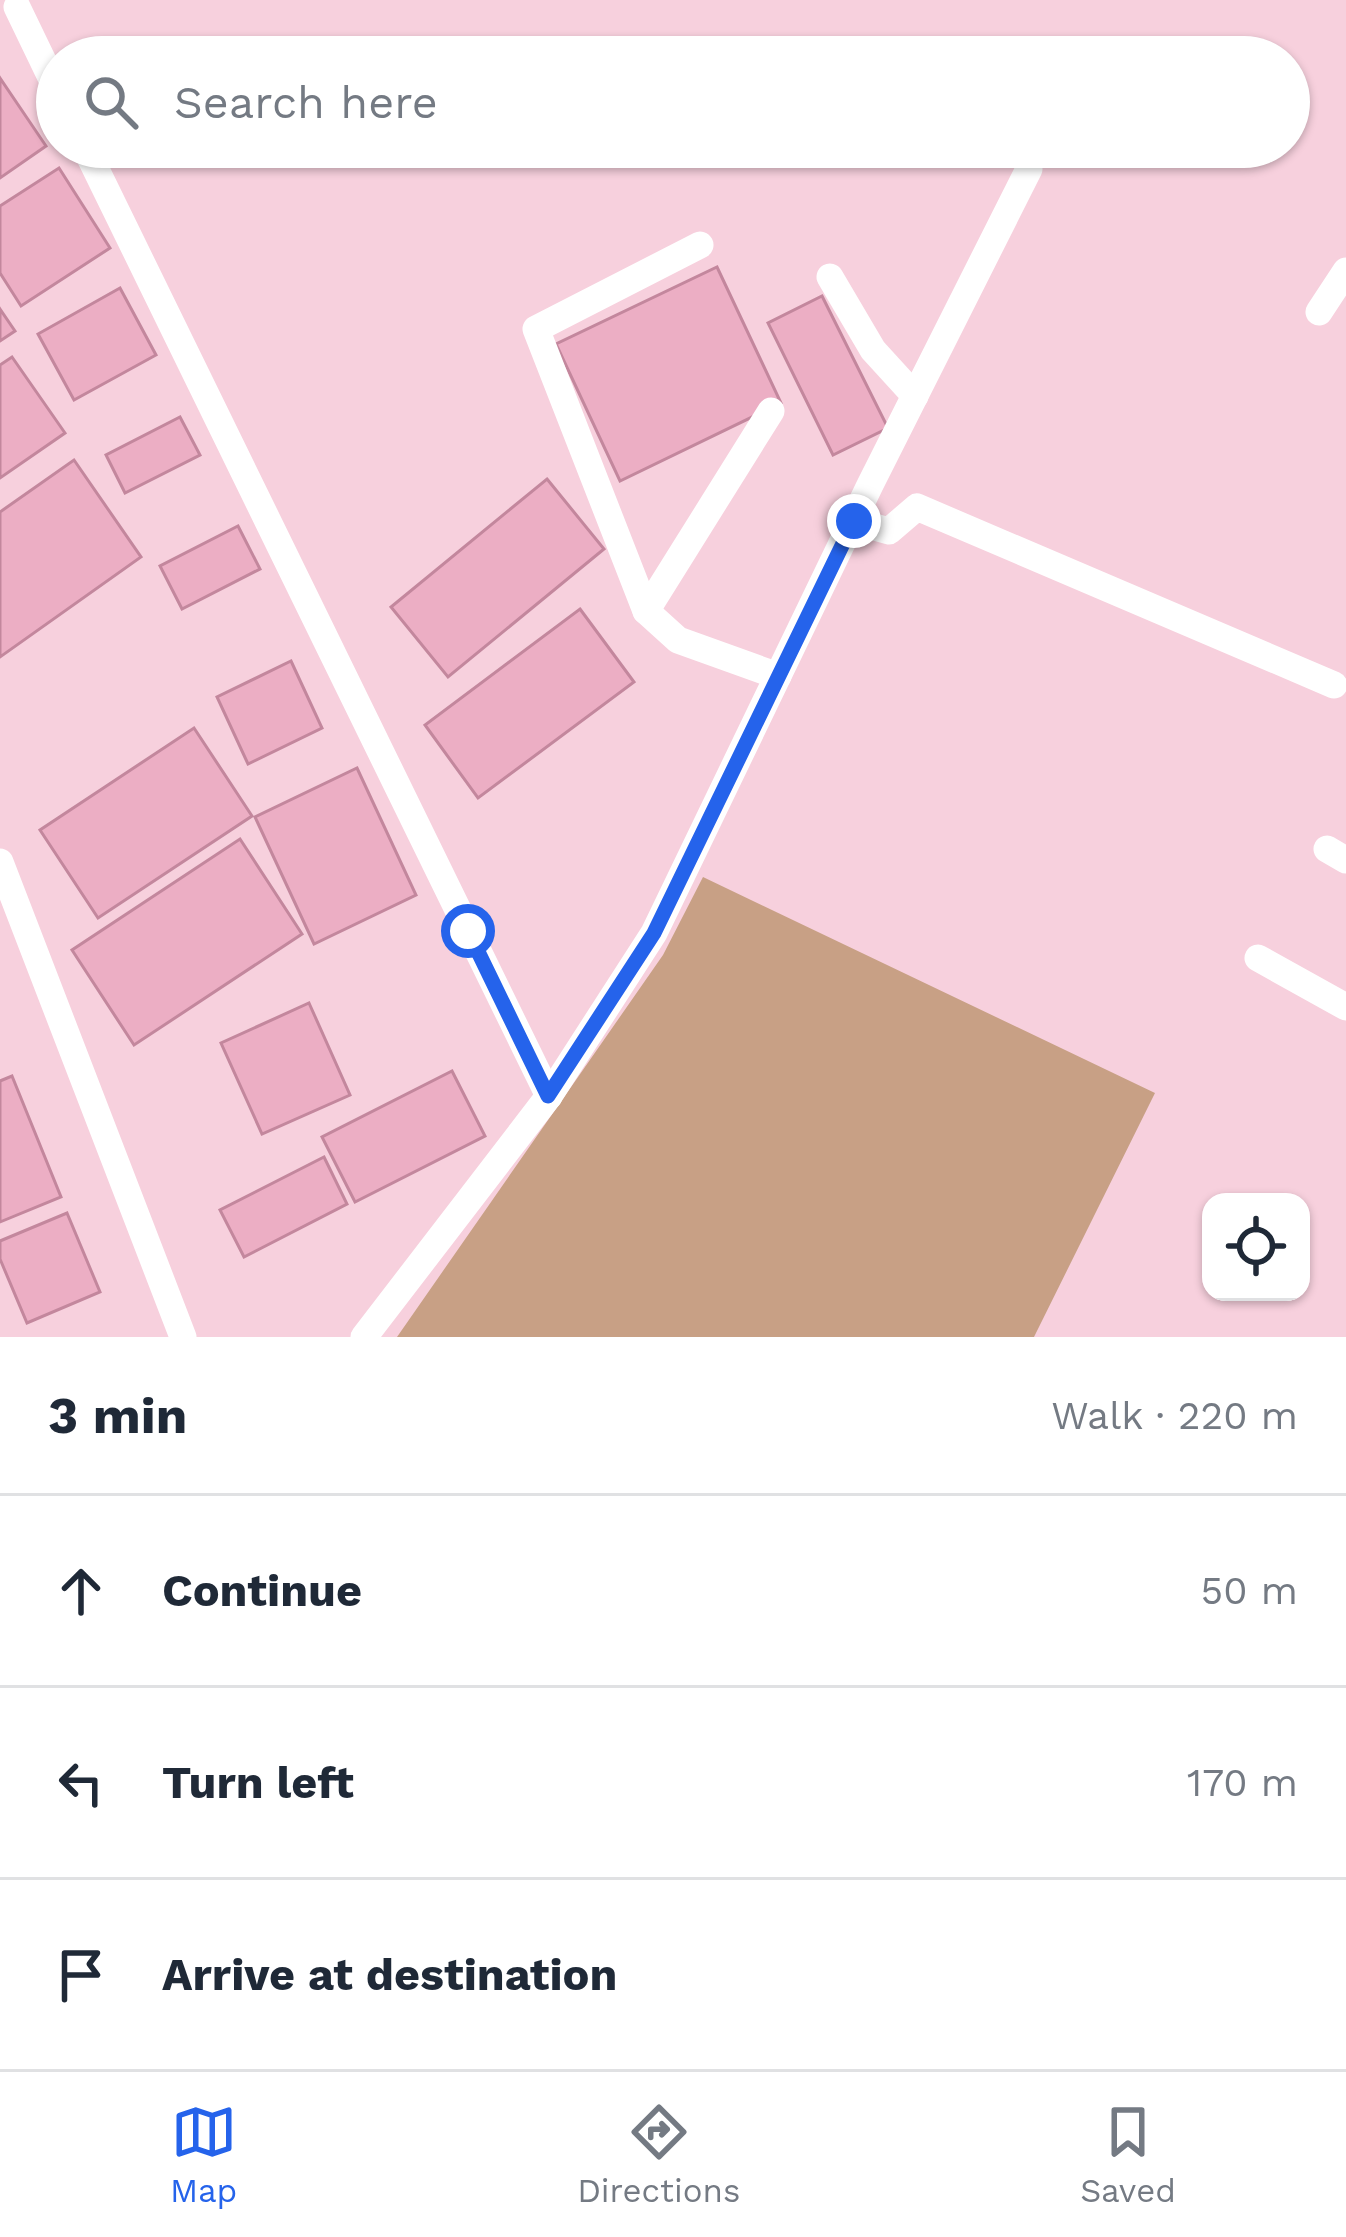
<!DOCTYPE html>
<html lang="en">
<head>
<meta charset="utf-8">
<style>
	body { margin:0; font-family:"Work Sans",sans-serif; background:#f2f2f3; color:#1f2937 }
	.controls { position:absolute; right:36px; bottom:36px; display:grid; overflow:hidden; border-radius:24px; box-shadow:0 3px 9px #0004 }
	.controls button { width:108px; height:108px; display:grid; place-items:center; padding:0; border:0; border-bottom:3px solid #e0e1e3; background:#fff; color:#1f2937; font:60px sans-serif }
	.stop { position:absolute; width:36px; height:36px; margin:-27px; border:9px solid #2563eb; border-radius:50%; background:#fff }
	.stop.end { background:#2563eb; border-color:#fff; box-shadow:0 3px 12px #0008 }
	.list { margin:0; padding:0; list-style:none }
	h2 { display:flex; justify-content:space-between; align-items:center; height:156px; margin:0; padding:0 48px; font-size:51px }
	h2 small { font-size:39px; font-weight:400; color:#747a83 }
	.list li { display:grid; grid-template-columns:78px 1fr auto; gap:36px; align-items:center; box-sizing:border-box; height:192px; padding:0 48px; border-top:3px solid #e0e1e3 }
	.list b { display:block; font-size:45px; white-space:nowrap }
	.list em { font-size:39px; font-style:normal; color:#747a83 }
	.icon { flex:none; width:66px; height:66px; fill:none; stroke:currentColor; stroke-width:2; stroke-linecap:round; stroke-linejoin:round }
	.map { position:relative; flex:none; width:1346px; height:1337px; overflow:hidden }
	.search { position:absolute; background:#fff; box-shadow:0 3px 9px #0004; left:36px; right:36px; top:36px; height:132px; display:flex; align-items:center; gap:30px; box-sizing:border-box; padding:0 42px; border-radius:66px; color:#747a83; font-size:45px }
	.sheet { height:732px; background:#fff }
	nav { display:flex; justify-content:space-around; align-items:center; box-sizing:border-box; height:168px; border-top:3px solid #e0e1e3; background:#fff; font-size:33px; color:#747a83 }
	nav a { display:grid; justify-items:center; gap:6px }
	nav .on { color:#2563eb }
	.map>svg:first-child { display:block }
</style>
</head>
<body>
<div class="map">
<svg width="1346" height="1337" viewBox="0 0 1346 1337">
	<rect width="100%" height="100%" fill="#f7d0dd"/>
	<polygon fill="#c8a085" points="703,877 1155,1093 1034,1337 397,1337 663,955"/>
	<g fill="#ecaec4" stroke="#c3879d" stroke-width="3">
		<polygon points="0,78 46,146 0,178"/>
		<polygon points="59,168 110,248 21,306 0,273 0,206"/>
		<polygon points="717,267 781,403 620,481 556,344"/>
		<polygon points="120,288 156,355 74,400 38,334"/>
		<polygon points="822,296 888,428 833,455 768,323"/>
		<polygon points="0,309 15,331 0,341"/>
		<polygon points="12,357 65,433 0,478 0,365"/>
		<polygon points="180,417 200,455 125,493 106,455"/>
		<polygon points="74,460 141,557 0,657 0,512"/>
		<polygon points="547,479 604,549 448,677 391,607"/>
		<polygon points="238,526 260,569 182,609 160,566"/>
		<polygon points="580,609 634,682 478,798 425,725"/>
		<polygon points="291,661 322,728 248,764 217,697"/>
		<polygon points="194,728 252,816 98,918 40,830"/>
		<polygon points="357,768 416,895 314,944 255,817"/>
		<polygon points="240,839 302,934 134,1045 72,950"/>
		<polygon points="309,1003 350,1095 262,1134 221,1043"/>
		<polygon points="452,1071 485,1136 355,1202 322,1137"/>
		<polygon points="12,1076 61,1197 0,1222 0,1081"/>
		<polygon points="324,1157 347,1204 244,1257 220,1210"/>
		<polygon points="67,1213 100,1292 27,1323 0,1259 0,1241"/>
	</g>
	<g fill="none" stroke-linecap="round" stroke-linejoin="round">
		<g stroke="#fff" stroke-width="27">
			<polyline points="17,7 57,90"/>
			<polyline points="85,147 549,1096"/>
			<polyline points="700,245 536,329 646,611 678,640 778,676"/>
			<polyline points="830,277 873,350 915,396"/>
			<polyline points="1319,312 1346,271"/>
			<polyline points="853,521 889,531 917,507 1334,685"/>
			<polyline points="646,611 771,411"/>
			<polyline points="1327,849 1346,860"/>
			<polyline points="0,862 183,1337"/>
			<polyline points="1258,958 1346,1007"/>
			<polyline points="364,1337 549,1096 654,933 870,485 1029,169"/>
		</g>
	</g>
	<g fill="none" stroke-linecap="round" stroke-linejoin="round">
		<polyline stroke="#2563eb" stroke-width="15" points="468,931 548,1096 654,933 854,521"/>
	</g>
</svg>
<div class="controls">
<button><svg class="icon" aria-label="locate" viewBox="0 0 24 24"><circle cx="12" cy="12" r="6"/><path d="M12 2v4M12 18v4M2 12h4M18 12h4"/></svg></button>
</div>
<div class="stop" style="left:468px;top:931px"></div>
<div class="stop end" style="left:854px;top:521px"></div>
<div class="search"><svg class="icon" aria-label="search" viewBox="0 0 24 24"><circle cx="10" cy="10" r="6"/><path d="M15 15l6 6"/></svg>Search here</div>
</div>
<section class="sheet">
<h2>3 min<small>Walk · 220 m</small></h2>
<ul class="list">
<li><svg class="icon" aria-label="ahead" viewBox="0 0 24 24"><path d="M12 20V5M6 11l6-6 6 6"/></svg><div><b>Continue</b></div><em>50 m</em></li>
<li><svg class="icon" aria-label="left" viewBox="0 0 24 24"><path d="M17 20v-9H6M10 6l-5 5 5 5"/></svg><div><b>Turn left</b></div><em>170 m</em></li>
<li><svg class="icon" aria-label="arrive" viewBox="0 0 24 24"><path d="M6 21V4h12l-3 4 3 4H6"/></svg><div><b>Arrive at destination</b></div></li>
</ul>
</section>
<nav>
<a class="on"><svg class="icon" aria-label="map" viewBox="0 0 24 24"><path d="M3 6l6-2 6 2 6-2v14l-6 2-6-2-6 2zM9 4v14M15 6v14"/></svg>Map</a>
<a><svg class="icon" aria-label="directions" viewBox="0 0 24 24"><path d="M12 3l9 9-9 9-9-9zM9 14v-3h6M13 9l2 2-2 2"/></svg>Directions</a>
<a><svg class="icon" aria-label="saved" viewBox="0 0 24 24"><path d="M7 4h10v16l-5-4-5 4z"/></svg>Saved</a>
</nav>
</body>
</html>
